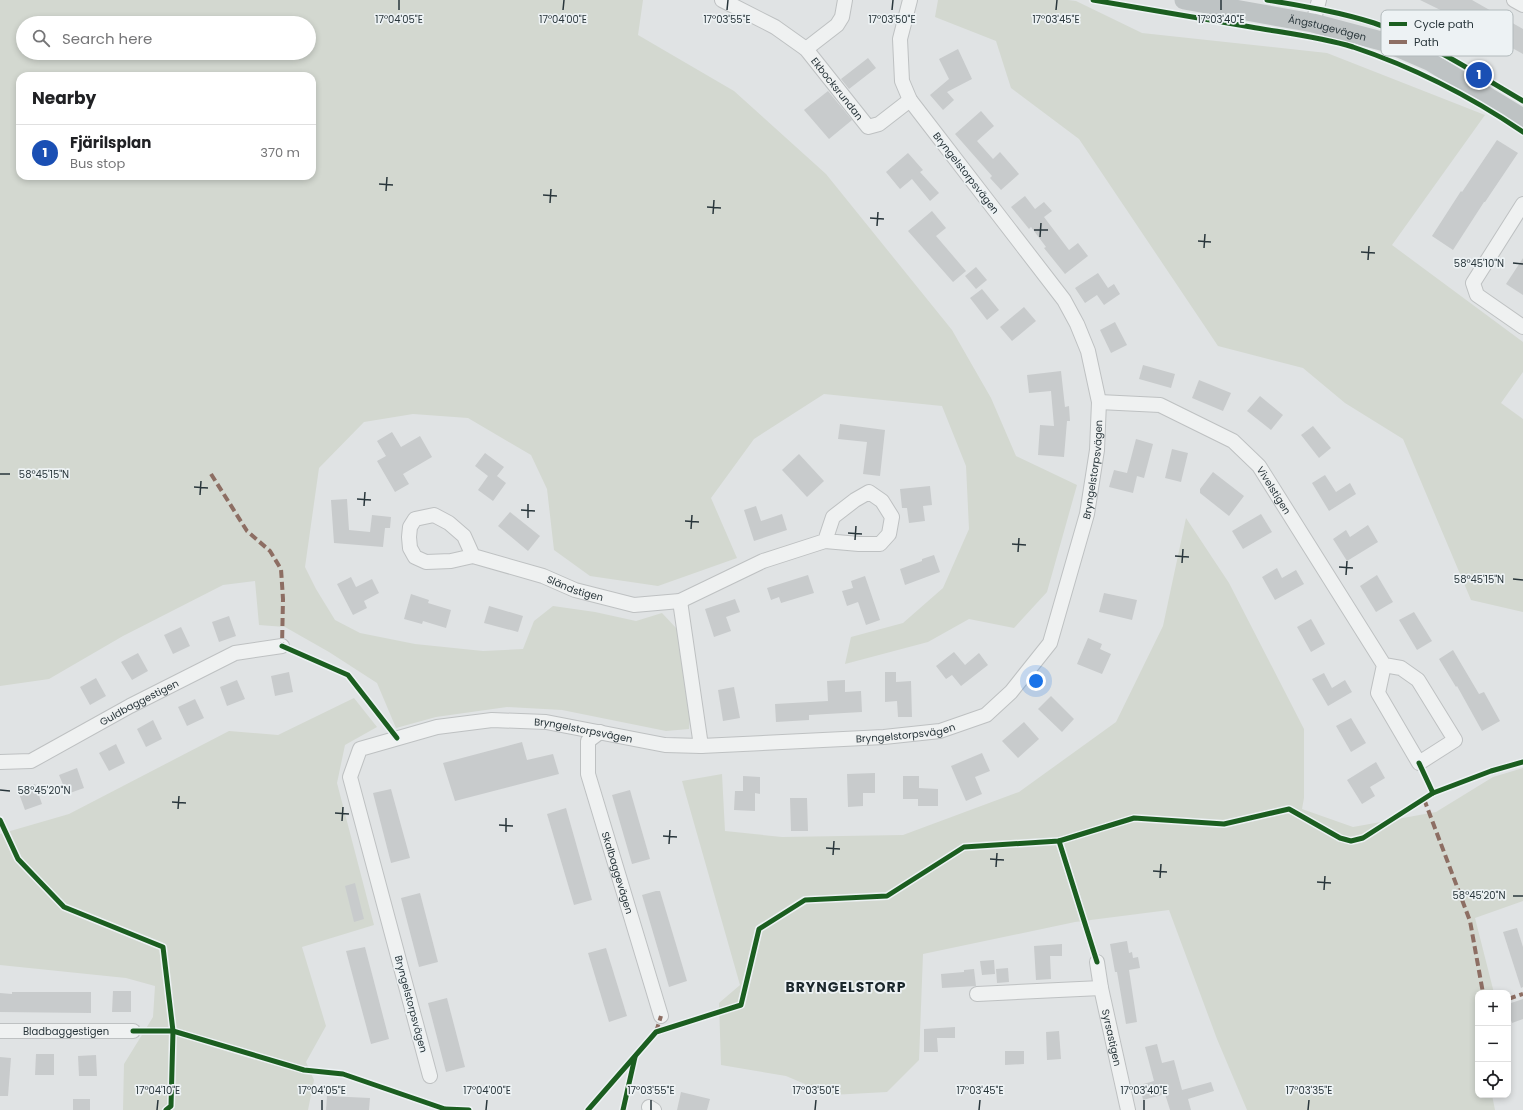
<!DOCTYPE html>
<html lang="en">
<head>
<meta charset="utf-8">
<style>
	body { margin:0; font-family:Poppins,sans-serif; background:#f6f6f6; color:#202124 }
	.controls { position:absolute; right:12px; bottom:12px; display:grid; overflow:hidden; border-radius:8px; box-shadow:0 2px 6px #0003 }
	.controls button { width:36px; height:36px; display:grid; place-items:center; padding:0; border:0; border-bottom:1px solid #e0e0e0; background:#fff; color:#202124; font:20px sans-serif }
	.you { position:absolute; left:1036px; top:681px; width:14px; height:14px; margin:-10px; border:3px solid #fff; border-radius:50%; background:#1a73e8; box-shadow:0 0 0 6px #1a73e833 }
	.badge { display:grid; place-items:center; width:26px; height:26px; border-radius:50%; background:#697376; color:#fff; font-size:13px; font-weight:700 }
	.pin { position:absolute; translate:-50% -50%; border:2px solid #fff; box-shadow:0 1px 4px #0006 }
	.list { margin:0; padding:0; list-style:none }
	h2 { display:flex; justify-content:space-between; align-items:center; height:52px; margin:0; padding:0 16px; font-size:17px }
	h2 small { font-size:13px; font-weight:400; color:#757577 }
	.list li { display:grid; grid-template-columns:26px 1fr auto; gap:12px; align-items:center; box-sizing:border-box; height:56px; padding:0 16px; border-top:1px solid #e0e0e0 }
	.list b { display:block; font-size:15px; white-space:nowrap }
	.list p { margin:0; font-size:13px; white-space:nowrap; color:#757577 }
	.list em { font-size:13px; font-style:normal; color:#757577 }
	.icon { flex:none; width:22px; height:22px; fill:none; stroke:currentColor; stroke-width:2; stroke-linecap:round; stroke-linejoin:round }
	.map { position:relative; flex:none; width:1523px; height:1110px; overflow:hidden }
	.search { position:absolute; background:#fff; box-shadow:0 2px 6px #0003; left:16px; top:16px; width:300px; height:44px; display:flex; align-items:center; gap:10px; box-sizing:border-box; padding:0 14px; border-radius:22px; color:#757577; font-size:15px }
	.panel { position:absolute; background:#fff; box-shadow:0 2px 6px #0003; left:16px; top:72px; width:300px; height:108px; border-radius:12px }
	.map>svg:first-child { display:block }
</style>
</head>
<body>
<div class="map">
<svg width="1523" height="1110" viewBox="0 0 1523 1110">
	<rect width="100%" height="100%" fill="#e0e3e4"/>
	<g fill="#d3d8d0" fill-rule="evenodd">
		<path d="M 0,0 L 643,0 L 638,35 L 734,91 L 826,174 L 952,330 L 991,398 L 1016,456 L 1077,485 L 1047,592 L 1014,628 L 969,619 L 928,642 L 845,664 L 851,637 L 903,623 L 943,588 L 969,529 L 966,466 L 942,406 L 824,394 L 754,439 L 711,498 L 737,558 L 658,586 L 590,576 L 554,550 L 547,489 L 531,455 L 468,418 L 413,414 L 364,422 L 319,468 L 305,567 L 316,589 L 335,620 L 360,633 L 415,644 L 483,651 L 523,649 L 534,621 L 553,606 L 595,612 L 636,621 L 662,613 L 677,629 L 691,703 L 689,729 L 666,731 L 562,710 L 507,707 L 436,717 L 396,728 L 377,683 L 329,652 L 285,627 L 259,625 L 255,581 L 223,585 L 123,636 L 49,679 L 0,686 ZM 23,23 L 309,23 L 309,53 L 23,53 ZM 20,76 L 312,76 L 312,176 L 20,176 Z"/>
		<polygon points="938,0 1068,0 1076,1 1142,33 1327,53 1485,115 1392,245 1523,342 1523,372 1501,403 1523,419 1523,612 1471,600 1403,439 1345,403 1303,368 1218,346 1079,139 1011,88 996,41 935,17"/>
		<polygon points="1186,518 1229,583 1304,729 1304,798 1302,809 1353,827 1436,812 1493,777 1523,768 1523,901 1475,918 1494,993 1478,993 1478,1095 1492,1095 1495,1110 1247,1110 1217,1039 1169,910 1075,922 923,954 919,1060 887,1092 831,1095 786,1076 721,1065 719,1003 740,985 682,781 722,774 725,831 782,837 903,835 1019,792 1116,722 1163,626"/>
		<polygon points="354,698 377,727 345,745 337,783 374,925 302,947 326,1026 306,1062 314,1080 308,1110 123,1110 124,1064 153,1017 155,986 126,978 0,965 0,834 69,814 229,731 278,735"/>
	</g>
	<g fill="#c8cbcc">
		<polygon points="1420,0 1472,0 1523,29 1523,54 1467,23"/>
		<polygon points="958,49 972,79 947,92 954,100 943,110 930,95 949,79 939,59"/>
		<polygon points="868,58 876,68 849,89 841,79"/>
		<polygon points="828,91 852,120 829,139 804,110"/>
		<polygon points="981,111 994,126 977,141 993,159 1000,152 1019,174 1001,190 990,178 992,176 955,134"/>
		<polygon points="1497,140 1518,153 1485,202 1484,202 1453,250 1432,236 1461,191 1462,192"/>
		<polygon points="908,153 923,170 920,172 939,193 930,201 912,179 900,189 886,172"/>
		<polygon points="1025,196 1035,209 1044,202 1052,211 1044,217 1069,250 1078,243 1088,256 1065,274 1044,248 1046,247 1031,227 1029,229 1011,207"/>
		<polygon points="932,211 946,228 936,236 966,271 953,282 908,231"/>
		<polygon points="1523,258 1523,295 1506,284"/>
		<polygon points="976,267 987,280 976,289 965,276"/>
		<polygon points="1098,273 1108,288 1114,284 1120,294 1104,305 1097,295 1085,303 1075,288"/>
		<polygon points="982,289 999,310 987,320 970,298"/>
		<polygon points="1024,307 1036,321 1012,341 1000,327"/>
		<polygon points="1115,322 1127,345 1111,353 1100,330"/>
		<polygon points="1143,365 1175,374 1171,388 1139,379"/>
		<polygon points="1061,371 1065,407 1069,406 1070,421 1067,421 1064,457 1038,455 1040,425 1054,426 1051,391 1029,393 1027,375"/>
		<polygon points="1199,380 1231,393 1223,411 1192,398"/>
		<polygon points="1260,396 1283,415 1271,430 1247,411"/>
		<polygon points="840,424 885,430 880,476 863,474 867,442 838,439"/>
		<polygon points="1313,426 1331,448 1319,458 1301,435"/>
		<polygon points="392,432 401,447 420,436 432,457 403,474 409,484 395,492 377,461 386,456 377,441"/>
		<polygon points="1136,439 1153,444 1144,478 1137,476 1133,493 1109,487 1114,470 1127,473"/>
		<polygon points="1172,449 1188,453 1181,482 1165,478"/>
		<polygon points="485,453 504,467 497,476 506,483 493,501 478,490 488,476 475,466"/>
		<polygon points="799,454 824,481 807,497 782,470"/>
		<polygon points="1213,472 1244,496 1229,516 1200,493 1200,489"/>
		<polygon points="1325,475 1336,492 1350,483 1356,494 1329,511 1312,483"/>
		<polygon points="930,486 932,505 923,506 925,521 909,523 907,508 902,508 900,489"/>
		<polygon points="347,499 349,530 370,532 372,515 391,517 390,528 385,528 383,547 334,543 331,500"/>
		<polygon points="756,506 761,521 782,514 787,530 754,541 744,510"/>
		<polygon points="510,512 540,536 528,551 498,526"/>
		<polygon points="1261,514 1272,532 1243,549 1232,531"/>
		<polygon points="1368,525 1378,542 1347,561 1333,539 1346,530 1350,537"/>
		<polygon points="934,555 940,572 905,585 900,569 922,561 922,559"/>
		<polygon points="1277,568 1282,578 1296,570 1304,584 1275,600 1262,577"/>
		<polygon points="808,575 814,593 781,603 779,597 771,600 767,588"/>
		<polygon points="1377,575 1393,602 1376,612 1360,586"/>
		<polygon points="865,576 880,620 866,625 858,602 847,606 842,591 853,588 851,581"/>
		<polygon points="351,577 356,587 372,579 379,593 364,601 367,608 353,615 337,584"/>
		<polygon points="1104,593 1137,600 1132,620 1099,612"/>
		<polygon points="411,594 429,600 428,603 451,610 446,628 423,621 422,624 404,619"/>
		<polygon points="735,599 740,612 726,617 731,631 714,637 705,609"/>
		<polygon points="489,606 523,616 518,632 484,623"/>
		<polygon points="1414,612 1432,641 1417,650 1399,620"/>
		<polygon points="229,616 236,636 219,642 212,622"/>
		<polygon points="1311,619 1325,644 1311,652 1297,627"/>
		<polygon points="181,627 190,646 173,654 164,635"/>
		<polygon points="1088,638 1102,644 1100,649 1111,654 1102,674 1077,664"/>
		<polygon points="1453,650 1479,694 1484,692 1500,721 1482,731 1457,686 1456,687 1439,659"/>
		<polygon points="954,652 965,665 979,653 988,665 961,686 952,675 946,679 936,666"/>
		<polygon points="138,653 148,671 132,680 121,662"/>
		<polygon points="289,672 293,692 275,696 271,676"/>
		<polygon points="885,672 896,672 896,682 911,681 912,717 898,717 897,701 885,702"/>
		<polygon points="1324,673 1332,688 1345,680 1352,692 1328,706 1312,679"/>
		<polygon points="96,678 106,696 90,705 80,687"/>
		<polygon points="237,680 245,699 227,706 220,687"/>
		<polygon points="845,680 845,692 861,691 862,712 809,715 809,720 776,722 775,704 828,701 827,681"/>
		<polygon points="734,687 740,718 723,721 718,690"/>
		<polygon points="1051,696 1074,719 1062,732 1038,709"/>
		<polygon points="195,699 204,718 187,726 178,707"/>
		<polygon points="1351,718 1366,743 1351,752 1336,726"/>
		<polygon points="153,720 162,739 146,747 137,729"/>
		<polygon points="1024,722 1039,739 1018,758 1002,741"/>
		<polygon points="522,742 527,760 553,754 559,774 455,801 443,763"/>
		<polygon points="116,744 125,763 109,771 99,753"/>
		<polygon points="982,753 990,771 975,777 982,794 966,801 951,766"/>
		<polygon points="1376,762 1385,778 1370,787 1375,796 1362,804 1347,780"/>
		<polygon points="77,768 84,788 67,794 59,775"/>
		<polygon points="875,773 875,793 863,793 863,806 848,807 847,774"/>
		<polygon points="743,776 760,777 760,794 755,793 755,811 734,810 735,791 743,791"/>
		<polygon points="903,776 919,776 919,788 938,789 938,806 918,806 918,799 903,799"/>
		<polygon points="35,784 42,804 25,810 18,791"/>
		<polygon points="391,789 410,858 391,863 373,793"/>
		<polygon points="630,790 650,859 632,864 612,795"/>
		<polygon points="790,798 807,798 808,831 791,831"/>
		<polygon points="566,808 592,900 574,905 547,814"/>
		<polygon points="355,883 364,919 354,922 345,886"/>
		<polygon points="656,891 660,891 687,981 669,987 642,895"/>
		<polygon points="420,893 438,962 419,967 401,898"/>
		<polygon points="1517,928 1523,947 1523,987 1521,988 1503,932"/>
		<polygon points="1127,941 1129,953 1132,952 1133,958 1138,957 1140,968 1129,970 1137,1022 1126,1024 1117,972 1115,972 1110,944"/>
		<polygon points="1062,944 1062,956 1050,956 1051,979 1036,980 1034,946"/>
		<polygon points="365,947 389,1039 371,1044 346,951"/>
		<polygon points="606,948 627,1016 609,1022 588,953"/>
		<polygon points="994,960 995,974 982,975 980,961"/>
		<polygon points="1008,968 1009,982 997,983 996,969"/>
		<polygon points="974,969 976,986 942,988 941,974 964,972 964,970"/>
		<polygon points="113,991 131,991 131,1012 112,1012"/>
		<polygon points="12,992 91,992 91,1013 0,1012 0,993 12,994"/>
		<polygon points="447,998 465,1067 446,1072 428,1003"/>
		<polygon points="1523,999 1523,1019 1512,1023 1508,1012 1508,1004"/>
		<polygon points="955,1027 955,1038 937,1038 938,1052 924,1052 924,1029"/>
		<polygon points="1059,1031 1061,1059 1047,1060 1046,1032"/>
		<polygon points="1157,1044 1162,1063 1174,1060 1182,1090 1211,1082 1214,1091 1188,1099 1191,1110 1170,1110 1165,1094 1143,1100 1140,1085 1154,1081 1145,1047"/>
		<polygon points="1005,1051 1024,1051 1024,1064 1005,1065"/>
		<polygon points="36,1054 54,1054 54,1075 35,1075"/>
		<polygon points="96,1055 97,1076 79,1076 78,1056"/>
		<polygon points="0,1057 11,1058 8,1096 0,1096"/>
		<polygon points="681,1092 710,1099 707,1110 677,1110"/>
		<polygon points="327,1096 370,1098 369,1110 326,1110"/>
		<rect x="73" y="1099" width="17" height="11"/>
	</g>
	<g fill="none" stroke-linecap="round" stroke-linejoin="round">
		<g stroke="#bec1c2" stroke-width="16">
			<g id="street">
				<path id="s1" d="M 722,0 L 775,27 L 806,49 L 868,127 L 879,124 L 910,100"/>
				<polyline points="1514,0 1523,5"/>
				<polyline points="1313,23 1319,0"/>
				<polyline points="806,49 837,25 842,17 845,0"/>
				<polyline points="1523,204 1473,283 1477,295 1523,327"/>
				<path id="s2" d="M 1099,402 L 1160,405 L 1233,441 L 1259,466 L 1384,665 L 1378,693 L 1419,763 L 1455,740 L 1418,680 L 1401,668 L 1384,665"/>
				<path id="s3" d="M 473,556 L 464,536 L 449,523 L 434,515 L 415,519 L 410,527 L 409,537 L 410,548 L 415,557 L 426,562 L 451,561 L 473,556 L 543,576 L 575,590 L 634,605 L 680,601 L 763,561 L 825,541 L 859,544 L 880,544 L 889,534 L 892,517 L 882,501 L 869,492 L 855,500 L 833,517 L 825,541"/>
				<polyline points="680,601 701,746"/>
				<path id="s4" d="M 600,732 L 588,741 L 588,774 L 661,1016"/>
				<path id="s5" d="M 0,762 L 31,761 L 130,706 L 235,653 L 282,646"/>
				<path id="s6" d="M 1097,962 L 1101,988 L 1128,1110"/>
				<polyline points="977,994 1101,988"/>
				<path id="s7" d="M 0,1031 L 133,1031"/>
				<path id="s8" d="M 430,1076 L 350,777 L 360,749 L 437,727 L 492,720 L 546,722 L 665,745 L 701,746 L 884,737 L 940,731 L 986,715 L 1011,692 L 1050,643 L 1087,514 L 1097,450 L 1099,402 L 1088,351 L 1077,324 L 1064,300 L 910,100 L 902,81 L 900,39 L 910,0"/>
				<polyline points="649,1107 654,1110"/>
			</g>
		</g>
		<use href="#street" stroke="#eff1f1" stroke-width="14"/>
		<path stroke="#bec3c4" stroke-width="19" id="s9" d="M 1184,0 L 1313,23 L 1385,42 L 1429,61 L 1523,118"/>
		<g stroke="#8d6e63" stroke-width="4" stroke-dasharray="8 4" stroke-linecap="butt">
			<polyline points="211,474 247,531 270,551 281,569 283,599 282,646"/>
			<polyline points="1424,799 1470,921 1483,993"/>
			<polyline points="1508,999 1523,994"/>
			<polyline points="656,1032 661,1016"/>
		</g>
		<g stroke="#edf2f4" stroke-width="8">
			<g id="cycleway">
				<path d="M 1093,0 C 1146,9 1199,18 1251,27 C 1285,33 1320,37 1353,47 C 1413,67 1470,96 1523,132"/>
				<path d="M 1267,0 C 1303,6 1340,12 1374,23 C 1427,41 1475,73 1523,101"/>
				<polyline points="282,646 348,675 397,738"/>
				<polyline points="1419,763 1433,793 1491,771 1523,762"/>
				<polyline points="0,820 18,859 64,907 163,947 173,1031 304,1070 343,1074 445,1109 469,1110"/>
				<polyline points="1059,841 1097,962"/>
				<polyline points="133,1031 173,1031 171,1106 166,1110"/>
				<polyline points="588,1110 656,1032 741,1005 759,929 805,900 887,896 964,847 1059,841 1134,818 1224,824 1289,809 1340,838 1351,841 1363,838 1433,793"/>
				<polyline points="623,1110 635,1057"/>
			</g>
		</g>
		<use href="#cycleway" stroke="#1b5e20" stroke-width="5"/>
	</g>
	<path fill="none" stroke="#29363b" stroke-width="1.5" d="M 399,10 L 399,0M 563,10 L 564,0M 727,10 L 728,0M 892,10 L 893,0M 1056,10 L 1057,0M 1221,10 L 1221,0M 379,184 L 393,185M 386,191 L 387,177M 543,195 L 557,196M 550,203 L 551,189M 707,207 L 721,208M 713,214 L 714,200M 870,218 L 884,219M 877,226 L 878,212M 1034,230 L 1048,230M 1040,237 L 1041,223M 1198,241 L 1211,242M 1204,248 L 1205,234M 1361,252 L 1375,253M 1368,260 L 1369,246M 1513,263 L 1523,264M 0,474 L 10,474M 194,487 L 208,488M 200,495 L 201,481M 357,499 L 371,500M 364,506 L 365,492M 521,510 L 535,511M 528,518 L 528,504M 685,521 L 699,522M 691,529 L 692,515M 848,533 L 862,534M 855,540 L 856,526M 1012,544 L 1026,545M 1018,552 L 1019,538M 1175,556 L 1189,557M 1182,563 L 1183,549M 1339,567 L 1353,568M 1346,575 L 1347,561M 1513,579 L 1523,580M 0,790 L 10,791M 172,802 L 186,803M 178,809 L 179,796M 335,813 L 349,814M 342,821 L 343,807M 499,825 L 513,826M 506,832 L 506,818M 663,836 L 677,837M 669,844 L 670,830M 826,848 L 840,849M 833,855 L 834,841M 990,859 L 1004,860M 996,867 L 997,853M 1153,871 L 1167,872M 1160,878 L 1161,864M 1317,882 L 1331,883M 1324,890 L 1325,876M 1513,896 L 1523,896M 157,1110 L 158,1100M 322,1110 L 322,1100M 486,1110 L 487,1100M 651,1110 L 651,1100M 815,1110 L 816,1100M 979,1110 L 980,1100M 1144,1110 L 1144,1100M 1308,1110 L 1309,1100"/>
	<g text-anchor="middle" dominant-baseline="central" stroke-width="3.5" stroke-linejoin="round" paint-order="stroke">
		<g font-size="10" fill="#29363b" stroke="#edf2f4">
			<text stroke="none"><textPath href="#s9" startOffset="146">Ängstugevägen</textPath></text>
			<text stroke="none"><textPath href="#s1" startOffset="148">Ekbocksrundan</textPath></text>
			<text transform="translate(966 173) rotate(52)">Bryngelstorpsvägen</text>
			<text stroke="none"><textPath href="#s8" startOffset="1250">Bryngelstorpsvägen</textPath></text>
			<text stroke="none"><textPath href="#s2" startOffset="207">Vivelstigen</textPath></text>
			<text stroke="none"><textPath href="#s3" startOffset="286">Sländstigen</textPath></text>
			<text stroke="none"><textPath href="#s5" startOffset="154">Guldbaggestigen</textPath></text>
			<text stroke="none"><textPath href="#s8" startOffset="567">Bryngelstorpsvägen</textPath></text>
			<text stroke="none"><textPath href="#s8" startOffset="891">Bryngelstorpsvägen</textPath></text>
			<text stroke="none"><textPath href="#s4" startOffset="151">Skalbaggevägen</textPath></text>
			<text transform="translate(411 1004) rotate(75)">Bryngelstorpsvägen</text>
			<text stroke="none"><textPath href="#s7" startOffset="66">Bladbaggestigen</textPath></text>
			<text stroke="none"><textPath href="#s6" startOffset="77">Syrsastigen</textPath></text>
		</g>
		<g font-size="14" font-weight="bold" letter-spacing="1" fill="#1b272c" stroke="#edf2f4">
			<text x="846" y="987">BRYNGELSTORP</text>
		</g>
	</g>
	<rect x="1381" y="10" width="132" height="46" rx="6" fill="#edf2f4" stroke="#b2babc" stroke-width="1"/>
	<rect x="1389" y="22" width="18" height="4" fill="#1b5e20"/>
	<rect x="1389" y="40" width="18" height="4" fill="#8d6e63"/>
	<g font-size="11" fill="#29363b">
		<text x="1414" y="28">Cycle path</text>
		<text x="1414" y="46">Path</text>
	</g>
	<g font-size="10" text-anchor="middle" fill="#29363b" stroke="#edf2f4" stroke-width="3.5" stroke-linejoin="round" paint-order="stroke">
		<text x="399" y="23">17°04'05"E</text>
		<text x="563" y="23">17°04'00"E</text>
		<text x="727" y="23">17°03'55"E</text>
		<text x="892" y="23">17°03'50"E</text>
		<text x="1056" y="23">17°03'45"E</text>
		<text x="1221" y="23">17°03'40"E</text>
		<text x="1479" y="267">58°45'10"N</text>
		<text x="44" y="478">58°45'15"N</text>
		<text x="1479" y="583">58°45'15"N</text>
		<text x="44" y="794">58°45'20"N</text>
		<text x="1479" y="899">58°45'20"N</text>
		<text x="158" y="1094">17°04'10"E</text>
		<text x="322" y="1094">17°04'05"E</text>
		<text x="487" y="1094">17°04'00"E</text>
		<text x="651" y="1094">17°03'55"E</text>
		<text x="816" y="1094">17°03'50"E</text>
		<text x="980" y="1094">17°03'45"E</text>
		<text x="1144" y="1094">17°03'40"E</text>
		<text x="1309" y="1094">17°03'35"E</text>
	</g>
</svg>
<div class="controls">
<button>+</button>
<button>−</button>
<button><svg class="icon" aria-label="locate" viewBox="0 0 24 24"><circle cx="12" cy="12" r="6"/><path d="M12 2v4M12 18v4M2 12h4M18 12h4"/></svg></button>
</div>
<div class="you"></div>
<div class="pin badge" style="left:1479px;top:75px;background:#1a4fb4">1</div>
<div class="search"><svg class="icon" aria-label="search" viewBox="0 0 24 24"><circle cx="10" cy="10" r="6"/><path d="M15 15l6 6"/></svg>Search here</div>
<section class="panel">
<h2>Nearby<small></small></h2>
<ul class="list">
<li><span class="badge" style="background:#1a4fb4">1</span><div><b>Fjärilsplan</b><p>Bus stop</p></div><em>370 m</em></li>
</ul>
</section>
</div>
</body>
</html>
